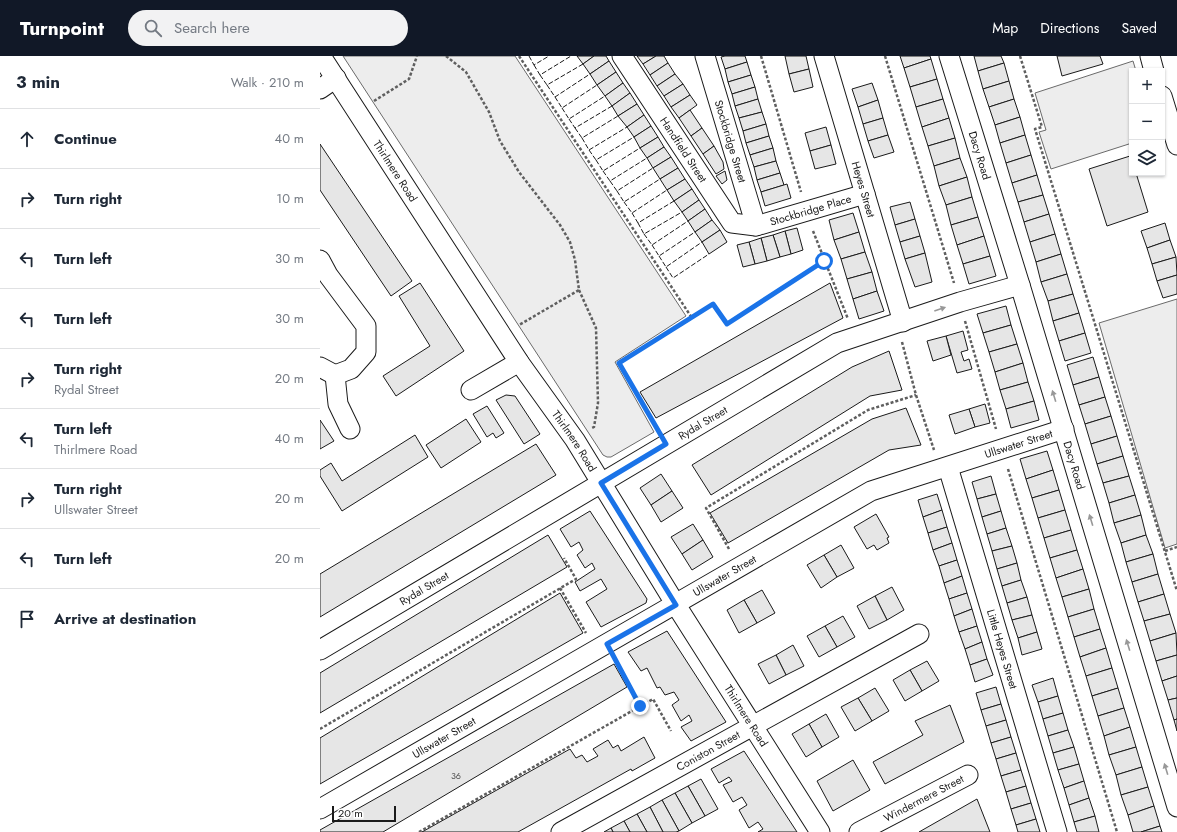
<!DOCTYPE html>
<html lang="en">
<head>
<meta charset="utf-8">
<style>
	body { margin:0; font-family:Jost,sans-serif; background:#f2f2f3; color:#1f2937 }
	.controls { position:absolute; right:12px; top:12px; display:grid; overflow:hidden; border-radius:0px; box-shadow:0 1px 3px #0004 }
	.controls button { width:36px; height:36px; display:grid; place-items:center; padding:0; border:0; border-bottom:1px solid #e0e1e3; background:#fff; color:#1f2937; font:20px sans-serif }
	.scale { position:absolute; left:12px; bottom:10px; width:64px; box-sizing:border-box; padding-left:4px; border:2px solid #1a1a1a; border-top:0; font-size:11px; line-height:14px; white-space:nowrap; color:#1a1a1a; -webkit-text-stroke:3px #fff; paint-order:stroke }
	.stop { position:absolute; width:12px; height:12px; margin:-9px; border:3px solid #1a73e8; border-radius:50%; background:#fff }
	.stop.end { background:#1a73e8; border-color:#fff; box-shadow:0 1px 4px #0008 }
	.list { margin:0; padding:0; list-style:none }
	h2 { display:flex; justify-content:space-between; align-items:center; height:52px; margin:0; padding:0 16px; font-size:17px }
	h2 small { font-size:13px; font-weight:400; color:#747a83 }
	.list li { display:grid; grid-template-columns:26px 1fr auto; gap:12px; align-items:center; box-sizing:border-box; height:60px; padding:0 16px; border-top:1px solid #e0e1e3 }
	.list b { display:block; font-size:15px; white-space:nowrap }
	.list p { margin:0; font-size:13px; white-space:nowrap; color:#747a83 }
	.list em { font-size:13px; font-style:normal; color:#747a83 }
	.icon { flex:none; width:22px; height:22px; fill:none; stroke:currentColor; stroke-width:2; stroke-linecap:round; stroke-linejoin:round }
	.map { position:relative; flex:none; width:857px; height:776px; overflow:hidden }
	header { display:flex; align-items:center; gap:24px; box-sizing:border-box; height:56px; padding:0 20px; background:#111827; color:#fff }
	header strong { font-size:19px }
	nav { display:flex; gap:22px; margin-inline-start:auto; font-size:14px }
	.search { width:280px; height:36px; background:#f2f2f3; display:flex; align-items:center; gap:10px; box-sizing:border-box; padding:0 14px; border-radius:22px; color:#747a83; font-size:15px }
	main { display:flex }
	aside { flex:1; background:#fff }
	.map>svg:first-child { display:block }
</style>
</head>
<body>
<header>
<strong>Turnpoint</strong>
<div class="search"><svg class="icon" aria-label="search" viewBox="0 0 24 24"><circle cx="10" cy="10" r="6"/><path d="M15 15l6 6"/></svg>Search here</div>
<nav><a>Map</a><a>Directions</a><a>Saved</a></nav>
</header>
<main>
<aside>
<h2>3 min<small>Walk · 210 m</small></h2>
<ul class="list">
<li><svg class="icon" aria-label="ahead" viewBox="0 0 24 24"><path d="M12 20V5M6 11l6-6 6 6"/></svg><div><b>Continue</b></div><em>40 m</em></li>
<li><svg class="icon" aria-label="right" viewBox="0 0 24 24"><path d="M7 20v-9h11M14 6l5 5-5 5"/></svg><div><b>Turn right</b></div><em>10 m</em></li>
<li><svg class="icon" aria-label="left" viewBox="0 0 24 24"><path d="M17 20v-9H6M10 6l-5 5 5 5"/></svg><div><b>Turn left</b></div><em>30 m</em></li>
<li><svg class="icon" aria-label="left" viewBox="0 0 24 24"><path d="M17 20v-9H6M10 6l-5 5 5 5"/></svg><div><b>Turn left</b></div><em>30 m</em></li>
<li><svg class="icon" aria-label="right" viewBox="0 0 24 24"><path d="M7 20v-9h11M14 6l5 5-5 5"/></svg><div><b>Turn right</b><p>Rydal Street</p></div><em>20 m</em></li>
<li><svg class="icon" aria-label="left" viewBox="0 0 24 24"><path d="M17 20v-9H6M10 6l-5 5 5 5"/></svg><div><b>Turn left</b><p>Thirlmere Road</p></div><em>40 m</em></li>
<li><svg class="icon" aria-label="right" viewBox="0 0 24 24"><path d="M7 20v-9h11M14 6l5 5-5 5"/></svg><div><b>Turn right</b><p>Ullswater Street</p></div><em>20 m</em></li>
<li><svg class="icon" aria-label="left" viewBox="0 0 24 24"><path d="M17 20v-9H6M10 6l-5 5 5 5"/></svg><div><b>Turn left</b></div><em>20 m</em></li>
<li><svg class="icon" aria-label="arrive" viewBox="0 0 24 24"><path d="M6 21V4h12l-3 4 3 4H6"/></svg><div><b>Arrive at destination</b></div></li>
</ul>
</aside>
<div class="map">
<svg width="857" height="776" viewBox="0 0 857 776">
	<rect width="100%" height="100%" fill="#fff"/>
	<g fill="#ededed" stroke="#6a6a6a">
		<polygon points="23,0 195,0 366,260 295,306 334,376 291,401 287,401 283,399"/>
		<polygon points="813,5 816,15 812,15 812,87 731,113 719,76 726,74 715,37"/>
		<polygon points="857,243 857,488 845,492 779,267"/>
	</g>
	<g fill="#e6e6e6" stroke="#1a1a1a">
		<polygon points="257,0 274,0 263,8"/>
		<polygon points="274,0 286,0 289,5 270,18 263,8"/>
		<polygon points="317,0 336,0 323,8"/>
		<polygon points="336,0 344,0 348,7 330,19 323,8"/>
		<polygon points="405,0 425,0 427,6 405,13 401,1"/>
		<polygon points="465,0 486,0 489,13 469,18"/>
		<polygon points="580,0 610,0 611,3 584,12"/>
		<polygon points="654,0 681,0 684,7 658,15"/>
		<polygon points="737,0 780,0 783,8 742,20"/>
		<polygon points="611,3 617,23 590,31 584,12"/>
		<polygon points="289,5 296,16 277,29 270,18"/>
		<polygon points="427,6 431,19 408,26 405,13"/>
		<polygon points="348,7 355,18 337,30 330,19"/>
		<polygon points="684,7 689,25 663,33 658,15"/>
		<polygon points="489,13 493,31 474,36 469,18"/>
		<polygon points="296,16 303,27 285,40 277,29"/>
		<polygon points="355,18 363,28 344,40 337,30"/>
		<polygon points="431,19 435,31 412,38 408,26"/>
		<polygon points="617,23 623,43 596,51 590,31"/>
		<polygon points="689,25 694,43 669,51 663,33"/>
		<polygon points="303,27 310,37 292,50 285,40"/>
		<polygon points="552,27 558,44 538,51 532,33"/>
		<polygon points="363,28 370,39 351,51 344,40"/>
		<polygon points="435,31 438,43 415,50 412,38"/>
		<polygon points="310,37 317,48 298,60 292,50"/>
		<polygon points="370,39 377,49 359,62 351,51"/>
		<polygon points="438,43 442,56 419,62 415,50"/>
		<polygon points="623,43 629,62 602,71 596,51"/>
		<polygon points="694,43 700,61 675,69 669,51"/>
		<polygon points="558,44 563,62 543,68 538,51"/>
		<polygon points="317,48 324,59 307,71 298,60"/>
		<polygon points="370,54 382,72 371,80 359,62"/>
		<polygon points="442,56 446,68 423,75 419,62"/>
		<polygon points="324,59 331,70 314,81 307,71"/>
		<polygon points="700,61 705,79 680,87 675,69"/>
		<polygon points="563,62 568,79 548,85 543,68"/>
		<polygon points="629,62 635,82 608,90 602,71"/>
		<polygon points="446,68 449,80 426,87 423,75"/>
		<polygon points="331,70 338,81 320,92 314,81"/>
		<polygon points="506,71 511,89 490,95 485,77"/>
		<polygon points="382,72 394,90 383,98 371,80"/>
		<polygon points="568,79 574,96 554,102 548,85"/>
		<polygon points="705,79 711,99 686,107 680,87"/>
		<polygon points="449,80 453,92 430,99 426,87"/>
		<polygon points="338,81 344,91 327,102 320,92"/>
		<polygon points="635,82 640,102 614,110 608,90"/>
		<polygon points="0,88 92,225 71,240 0,134"/>
		<polygon points="511,89 516,108 495,113 490,95"/>
		<polygon points="394,90 403,106 404,113 396,118 383,98"/>
		<polygon points="344,91 351,101 333,112 327,102"/>
		<polygon points="453,92 456,105 434,111 430,99"/>
		<polygon points="711,99 717,119 692,127 686,107"/>
		<polygon points="810,100 812,117 816,117 828,156 787,170 769,113"/>
		<polygon points="351,101 358,112 340,123 333,112"/>
		<polygon points="640,102 647,121 619,130 614,110"/>
		<polygon points="456,105 460,117 437,124 434,111"/>
		<polygon points="358,112 365,123 347,134 340,123"/>
		<polygon points="405,115 407,124 402,128 396,120"/>
		<polygon points="460,117 464,129 441,136 437,124"/>
		<polygon points="717,119 723,139 698,146 692,127"/>
		<polygon points="647,121 652,141 626,149 619,130"/>
		<polygon points="365,123 372,133 354,145 347,134"/>
		<polygon points="467,128 471,142 445,150 441,136"/>
		<polygon points="372,133 379,144 362,156 354,145"/>
		<polygon points="723,139 729,158 704,166 698,146"/>
		<polygon points="652,141 658,161 631,169 626,149"/>
		<polygon points="379,144 385,153 368,165 362,156"/>
		<polygon points="590,146 595,163 575,169 570,151"/>
		<polygon points="385,153 392,164 375,176 368,165"/>
		<polygon points="533,157 539,176 514,184 509,164"/>
		<polygon points="729,158 735,178 710,186 704,166"/>
		<polygon points="658,161 664,180 637,189 631,169"/>
		<polygon points="595,163 600,180 580,186 575,169"/>
		<polygon points="392,164 400,174 382,186 375,176"/>
		<polygon points="845,167 850,184 827,192 821,175"/>
		<polygon points="477,172 483,194 471,198 465,175"/>
		<polygon points="400,174 407,186 389,198 382,186"/>
		<polygon points="465,175 471,198 460,201 453,179"/>
		<polygon points="539,176 545,196 521,203 514,184"/>
		<polygon points="735,178 741,198 716,206 710,186"/>
		<polygon points="453,179 460,201 447,205 441,182"/>
		<polygon points="600,180 605,197 585,203 580,186"/>
		<polygon points="664,180 670,200 643,208 637,189"/>
		<polygon points="441,182 447,205 435,208 429,186"/>
		<polygon points="850,184 856,201 832,208 827,192"/>
		<polygon points="429,186 435,208 423,211 417,189"/>
		<polygon points="545,196 552,216 527,223 521,203"/>
		<polygon points="605,197 612,226 595,231 585,203"/>
		<polygon points="741,198 747,218 721,226 716,206"/>
		<polygon points="670,200 676,220 649,228 643,208"/>
		<polygon points="856,201 857,219 837,225 832,208"/>
		<polygon points="552,216 557,235 533,243 527,223"/>
		<polygon points="747,218 753,238 728,245 721,226"/>
		<polygon points="857,219 857,238 843,242 837,225"/>
		<polygon points="100,227 144,295 76,340 63,320 110,290 79,240"/>
		<polygon points="510,227 523,262 336,362 320,336"/>
		<polygon points="557,235 564,255 539,263 533,243"/>
		<polygon points="753,238 759,257 733,265 728,245"/>
		<polygon points="686,250 691,269 663,277 657,258"/>
		<polygon points="759,257 765,277 739,285 733,265"/>
		<polygon points="691,269 697,288 669,296 663,277"/>
		<polygon points="643,275 648,294 641,296 644,305 649,303 652,313 637,317 626,280"/>
		<polygon points="765,277 771,297 745,305 739,285"/>
		<polygon points="626,280 631,299 613,305 607,285"/>
		<polygon points="697,288 703,307 675,316 669,296"/>
		<polygon points="569,295 582,334 550,340 391,439 372,409 532,311"/>
		<polygon points="773,301 779,321 753,329 747,309"/>
		<polygon points="703,307 708,326 680,334 675,316"/>
		<polygon points="779,321 785,341 759,349 753,329"/>
		<polygon points="708,326 714,345 686,353 680,334"/>
		<polygon points="186,339 195,340 220,378 204,388 176,344"/>
		<polygon points="785,341 791,360 765,368 759,349"/>
		<polygon points="714,345 719,364 691,372 686,353"/>
		<polygon points="665,348 670,367 655,371 649,353"/>
		<polygon points="167,350 184,377 176,382 173,377 167,381 153,358"/>
		<polygon points="586,352 601,389 569,394 408,487 390,457 552,363"/>
		<polygon points="649,353 655,371 635,378 629,359"/>
		<polygon points="791,360 797,380 771,388 765,368"/>
		<polygon points="146,363 161,386 121,412 106,389"/>
		<polygon points="0,364 14,385 0,393"/>
		<polygon points="95,379 108,401 22,455 0,420 0,414 11,407 22,425"/>
		<polygon points="797,380 803,400 777,408 771,388"/>
		<polygon points="216,388 236,419 0,561 0,518"/>
		<polygon points="727,395 733,414 706,423 700,403"/>
		<polygon points="803,400 809,420 783,427 777,408"/>
		<polygon points="733,414 739,434 712,442 706,423"/>
		<polygon points="341,418 352,435 331,449 320,432"/>
		<polygon points="671,420 676,438 657,443 652,426"/>
		<polygon points="809,420 815,439 789,447 783,427"/>
		<polygon points="739,434 745,454 718,462 712,442"/>
		<polygon points="352,435 363,452 341,466 331,449"/>
		<polygon points="617,438 622,454 603,461 598,444"/>
		<polygon points="676,438 681,455 662,461 657,443"/>
		<polygon points="815,439 821,459 794,467 789,447"/>
		<polygon points="622,454 627,471 608,477 603,461"/>
		<polygon points="745,454 751,474 724,482 718,462"/>
		<polygon points="270,455 327,543 326,547 281,571 266,546 287,533 281,523 260,535 255,526 275,513 272,507 265,512 257,499 263,494 259,486 251,491 240,473"/>
		<polygon points="681,455 686,472 667,478 662,461"/>
		<polygon points="556,458 569,481 567,482 569,487 557,494 554,489 547,493 534,471"/>
		<polygon points="821,459 826,479 801,487 794,467"/>
		<polygon points="373,468 383,484 362,498 351,481"/>
		<polygon points="627,471 632,487 613,494 608,477"/>
		<polygon points="686,472 692,490 672,495 667,478"/>
		<polygon points="751,474 757,494 730,502 724,482"/>
		<polygon points="228,479 247,511 0,657 0,617"/>
		<polygon points="826,479 833,498 806,506 801,487"/>
		<polygon points="383,484 393,501 372,514 362,498"/>
		<polygon points="632,487 637,504 619,510 613,494"/>
		<polygon points="521,489 534,512 517,521 504,499"/>
		<polygon points="692,490 697,507 677,513 672,495"/>
		<polygon points="757,494 763,513 736,522 730,502"/>
		<polygon points="833,498 838,518 812,526 806,506"/>
		<polygon points="504,499 517,521 501,532 487,509"/>
		<polygon points="637,504 642,520 624,527 619,510"/>
		<polygon points="697,507 701,524 682,530 677,513"/>
		<polygon points="763,513 769,533 742,541 736,522"/>
		<polygon points="838,518 844,538 818,546 812,526"/>
		<polygon points="642,520 647,537 629,543 624,527"/>
		<polygon points="701,524 707,541 687,547 682,530"/>
		<polygon points="572,531 584,554 567,564 555,540"/>
		<polygon points="769,533 774,553 748,561 742,541"/>
		<polygon points="442,534 455,557 437,567 424,544"/>
		<polygon points="240,537 263,577 0,728 0,682"/>
		<polygon points="647,537 652,553 634,560 629,543"/>
		<polygon points="844,538 850,558 824,565 818,546"/>
		<polygon points="555,540 567,564 549,573 537,550"/>
		<polygon points="707,541 712,559 692,564 687,547"/>
		<polygon points="424,544 437,567 419,577 407,554"/>
		<polygon points="652,553 657,570 639,576 634,560"/>
		<polygon points="774,553 780,573 754,581 748,561"/>
		<polygon points="850,558 856,577 830,585 824,565"/>
		<polygon points="712,559 717,576 698,582 692,564"/>
		<polygon points="523,560 535,581 517,591 505,570"/>
		<polygon points="505,570 517,591 499,601 487,580"/>
		<polygon points="657,570 662,586 645,593 639,576"/>
		<polygon points="780,573 786,592 760,601 754,581"/>
		<polygon points="347,575 406,666 371,685 361,671 372,665 369,659 361,665 352,649 359,644 354,636 345,639 340,631 337,632 327,612 321,615 308,596"/>
		<polygon points="717,576 722,593 702,599 698,582"/>
		<polygon points="856,577 857,599 836,605 830,585"/>
		<polygon points="662,586 667,603 650,609 645,593"/>
		<polygon points="473,589 484,610 466,619 456,599"/>
		<polygon points="786,592 792,612 766,620 760,601"/>
		<polygon points="456,599 466,619 449,628 438,608"/>
		<polygon points="857,599 857,620 842,625 836,605"/>
		<polygon points="667,603 673,619 655,626 650,609"/>
		<polygon points="607,605 619,625 602,635 590,614"/>
		<polygon points="294,608 307,631 63,776 0,776 0,774"/>
		<polygon points="792,612 798,632 772,640 766,620"/>
		<polygon points="590,614 602,635 585,645 573,624"/>
		<polygon points="857,620 857,642 848,644 842,625"/>
		<polygon points="733,622 738,640 718,646 712,629"/>
		<polygon points="676,631 681,648 661,654 656,637"/>
		<polygon points="555,632 569,655 552,665 538,642"/>
		<polygon points="798,632 804,652 778,660 772,640"/>
		<polygon points="738,640 743,657 723,663 718,646"/>
		<polygon points="538,642 552,665 535,675 521,651"/>
		<polygon points="857,642 857,663 854,664 848,644"/>
		<polygon points="681,648 686,664 666,670 661,654"/>
		<polygon points="630,649 644,686 565,728 553,706 603,679 595,665"/>
		<polygon points="804,652 810,671 784,680 778,660"/>
		<polygon points="743,657 748,674 728,680 723,663"/>
		<polygon points="506,658 519,681 502,691 489,668"/>
		<polygon points="857,663 857,675 854,664"/>
		<polygon points="686,664 691,681 671,687 666,670"/>
		<polygon points="489,668 502,691 486,701 472,678"/>
		<polygon points="810,671 816,691 789,699 784,680"/>
		<polygon points="748,674 754,691 733,697 728,680"/>
		<polygon points="324,681 335,702 312,715 311,713 198,776 102,776 250,693 256,702 262,699 267,706 278,700 273,693 288,684 293,692 298,689 301,695"/>
		<polygon points="691,681 696,697 676,703 671,687"/>
		<polygon points="754,691 759,708 738,714 733,697"/>
		<polygon points="816,691 822,711 796,719 789,699"/>
		<polygon points="424,695 477,776 438,776 443,773 438,766 429,772 419,754 427,749 422,741 413,746 403,729 412,725 409,721 399,727 391,713"/>
		<polygon points="696,697 701,714 681,720 676,703"/>
		<polygon points="533,704 550,734 513,755 497,725"/>
		<polygon points="759,708 764,725 744,732 738,714"/>
		<polygon points="822,711 828,731 801,739 796,719"/>
		<polygon points="701,714 706,730 686,736 681,720"/>
		<polygon points="381,723 398,753 385,760 368,730"/>
		<polygon points="764,725 769,742 749,749 744,732"/>
		<polygon points="368,730 385,760 372,767 355,737"/>
		<polygon points="706,730 711,747 691,753 686,736"/>
		<polygon points="828,731 834,750 808,759 801,739"/>
		<polygon points="355,737 372,767 359,775 342,744"/>
		<polygon points="769,742 775,760 754,766 749,749"/>
		<polygon points="657,743 670,776 599,776"/>
		<polygon points="342,744 359,775 356,776 343,776 330,751"/>
		<polygon points="711,747 716,763 696,769 691,753"/>
		<polygon points="834,750 840,770 821,776 813,776 808,759"/>
		<polygon points="330,751 343,776 327,776 317,758"/>
		<polygon points="317,758 327,776 310,776 304,765"/>
		<polygon points="775,760 779,776 757,776 754,766"/>
		<polygon points="716,763 720,776 698,776 696,769"/>
		<polygon points="304,765 310,776 293,776 291,772"/>
		<polygon points="840,770 842,776 821,776"/>
		<polygon points="291,772 293,776 284,776"/>
	</g>
	<g fill="none" stroke-linecap="round" stroke-linejoin="round">
		<g stroke="#1a1a1a" stroke-width="21">
			<g id="minor">
				<path id="s1" d="M 1,0 L 199,306 L 255,384 L 356,549 L 500,776"/>
				<path id="s2" d="M 302,0 L 412,167 L 436,170 L 545,138"/>
				<path id="s3" d="M 385,0 L 436,170"/>
				<path id="s4" d="M 504,0 L 583,266"/>
				<path id="s5" d="M 629,0 L 700,229 L 857,751"/>
				<polyline points="830,0 834,15"/>
				<polyline points="0,33 16,22"/>
				<polyline points="842,40 857,89"/>
				<polyline points="0,204 8,219 46,270 46,296 31,313 15,319 18,348 30,373"/>
				<polyline points="0,311 15,319"/>
				<polyline points="151,334 199,306"/>
				<path id="s6" d="M 628,411 L 737,776"/>
				<path id="s7" d="M 0,594 L 517,287 L 640,246 L 700,229"/>
				<path id="s8" d="M 0,753 L 551,435 L 744,373"/>
				<path id="s9" d="M 241,776 L 599,578"/>
				<path id="s10" d="M 539,776 L 648,719"/>
			</g>
		</g>
		<g stroke="#5f5f5f" stroke-width="2.5" stroke-dasharray="3 2" stroke-linecap="butt">
			<polyline points="126,0 146,16 169,56 180,85 199,116 240,169 250,186 255,204 259,234 199,269"/>
			<polyline points="199,0 372,262 299,307 336,371"/>
			<polyline points="441,0 481,136"/>
			<polyline points="565,0 634,227"/>
			<polyline points="700,0 722,71 715,73 857,535"/>
			<polyline points="54,45 89,23 97,0"/>
			<polyline points="493,175 528,263"/>
			<polyline points="259,234 276,272 278,347 274,371 272,372"/>
			<polyline points="372,262 393,248 407,268 504,205"/>
			<polyline points="645,265 676,373"/>
			<polyline points="582,286 596,339 614,394"/>
			<polyline points="688,413 797,776"/>
			<polyline points="409,493 386,452 548,354 596,339"/>
			<polyline points="845,495 857,491"/>
			<polyline points="240,532 266,577"/>
			<polyline points="296,605 320,650"/>
			<polyline points="0,673 256,523 244,502"/>
			<polyline points="99,776 333,643 351,675"/>
		</g>
		<use href="#minor" stroke="#fff" stroke-width="19"/>
		<g stroke="#1a1a1a" stroke-width="1" stroke-dasharray="5 2" stroke-linecap="butt">
			<polyline points="209,0 214,9 229,0"/>
			<polyline points="214,9 220,19 251,0"/>
			<polyline points="220,19 227,29 263,8"/>
			<polyline points="227,29 235,41 270,18"/>
			<polyline points="235,41 242,52 277,29"/>
			<polyline points="242,52 249,63 285,40"/>
			<polyline points="249,63 255,72 292,50"/>
			<polyline points="255,72 262,82 298,60"/>
			<polyline points="262,82 269,94 307,71"/>
			<polyline points="269,94 276,104 314,81"/>
			<polyline points="276,104 283,115 320,92"/>
			<polyline points="283,115 290,125 327,102"/>
			<polyline points="290,125 297,135 333,112"/>
			<polyline points="297,135 304,146 340,123"/>
			<polyline points="304,146 312,157 347,134"/>
			<polyline points="312,157 318,167 354,145"/>
			<polyline points="318,167 324,178 362,156"/>
			<polyline points="324,178 332,189 368,165"/>
			<polyline points="332,189 339,200 375,176"/>
			<polyline points="339,200 346,211 382,186"/>
			<polyline points="346,211 353,222 389,198"/>
		</g>
	</g>
	<defs><path id="oneway-solid" d="M-6-.8H1V-3.2L6.5 0L1 3.2V.8H-6Z"/></defs>
	<g fill="#989898">
		<use href="#oneway-solid" transform="translate(620 253) rotate(-19)"/>
		<use href="#oneway-solid" transform="translate(734 340) rotate(-107)"/>
		<use href="#oneway-solid" transform="translate(771 464) rotate(-107)"/>
		<use href="#oneway-solid" transform="translate(808 589) rotate(-107)"/>
		<use href="#oneway-solid" transform="translate(846 713) rotate(-107)"/>
	</g>
	<g fill="none" stroke-linecap="round" stroke-linejoin="round">
		<polyline stroke="#1a73e8" stroke-width="5" points="320,650 287,588 356,549 281,427 346,388 299,307 393,248 407,268 504,205"/>
	</g>
	<g text-anchor="middle" dominant-baseline="central" stroke-width="3" stroke-linejoin="round" paint-order="stroke">
		<g font-size="9" fill="#4d4d4d">
			<text x="136" y="719">36</text>
		</g>
		<g font-size="11" fill="#1a1a1a" stroke="#fff">
			<text stroke="none"><textPath href="#s3" startOffset="89">Stockbridge Street</textPath></text>
			<text stroke="none"><textPath href="#s2" startOffset="112">Handfield Street</textPath></text>
			<text stroke="none"><textPath href="#s5" startOffset="104">Dacy Road</textPath></text>
			<text stroke="none"><textPath href="#s1" startOffset="137">Thirlmere Road</textPath></text>
			<text stroke="none"><textPath href="#s4" startOffset="139">Heyes Street</textPath></text>
			<text stroke="none"><textPath href="#s2" startOffset="281">Stockbridge Place</textPath></text>
			<text stroke="none"><textPath href="#s7" startOffset="445">Rydal Street</textPath></text>
			<text stroke="none"><textPath href="#s1" startOffset="461">Thirlmere Road</textPath></text>
			<text stroke="none"><textPath href="#s8" startOffset="791">Ullswater Street</textPath></text>
			<text stroke="none"><textPath href="#s5" startOffset="428">Dacy Road</textPath></text>
			<text stroke="none"><textPath href="#s8" startOffset="467">Ullswater Street</textPath></text>
			<text stroke="none"><textPath href="#s7" startOffset="121">Rydal Street</textPath></text>
			<text stroke="none"><textPath href="#s6" startOffset="190">Little Heyes Street</textPath></text>
			<text stroke="none"><textPath href="#s1" startOffset="785">Thirlmere Road</textPath></text>
			<text stroke="none"><textPath href="#s8" startOffset="143">Ullswater Street</textPath></text>
			<text stroke="none"><textPath href="#s9" startOffset="168">Coniston Street</textPath></text>
			<text stroke="none"><textPath href="#s10" startOffset="73">Windermere Street</textPath></text>
		</g>
	</g>
</svg>
<div class="controls">
<button>+</button>
<button>−</button>
<button><svg class="icon" aria-label="layers" viewBox="0 0 24 24"><path d="M12 4l9 5-9 5-9-5zM3 14l9 5 9-5"/></svg></button>
</div>
<div class="scale">20 m</div>
<div class="stop" style="left:504px;top:205px"></div>
<div class="stop end" style="left:320px;top:650px"></div>
</div>
</main>
</body>
</html>
